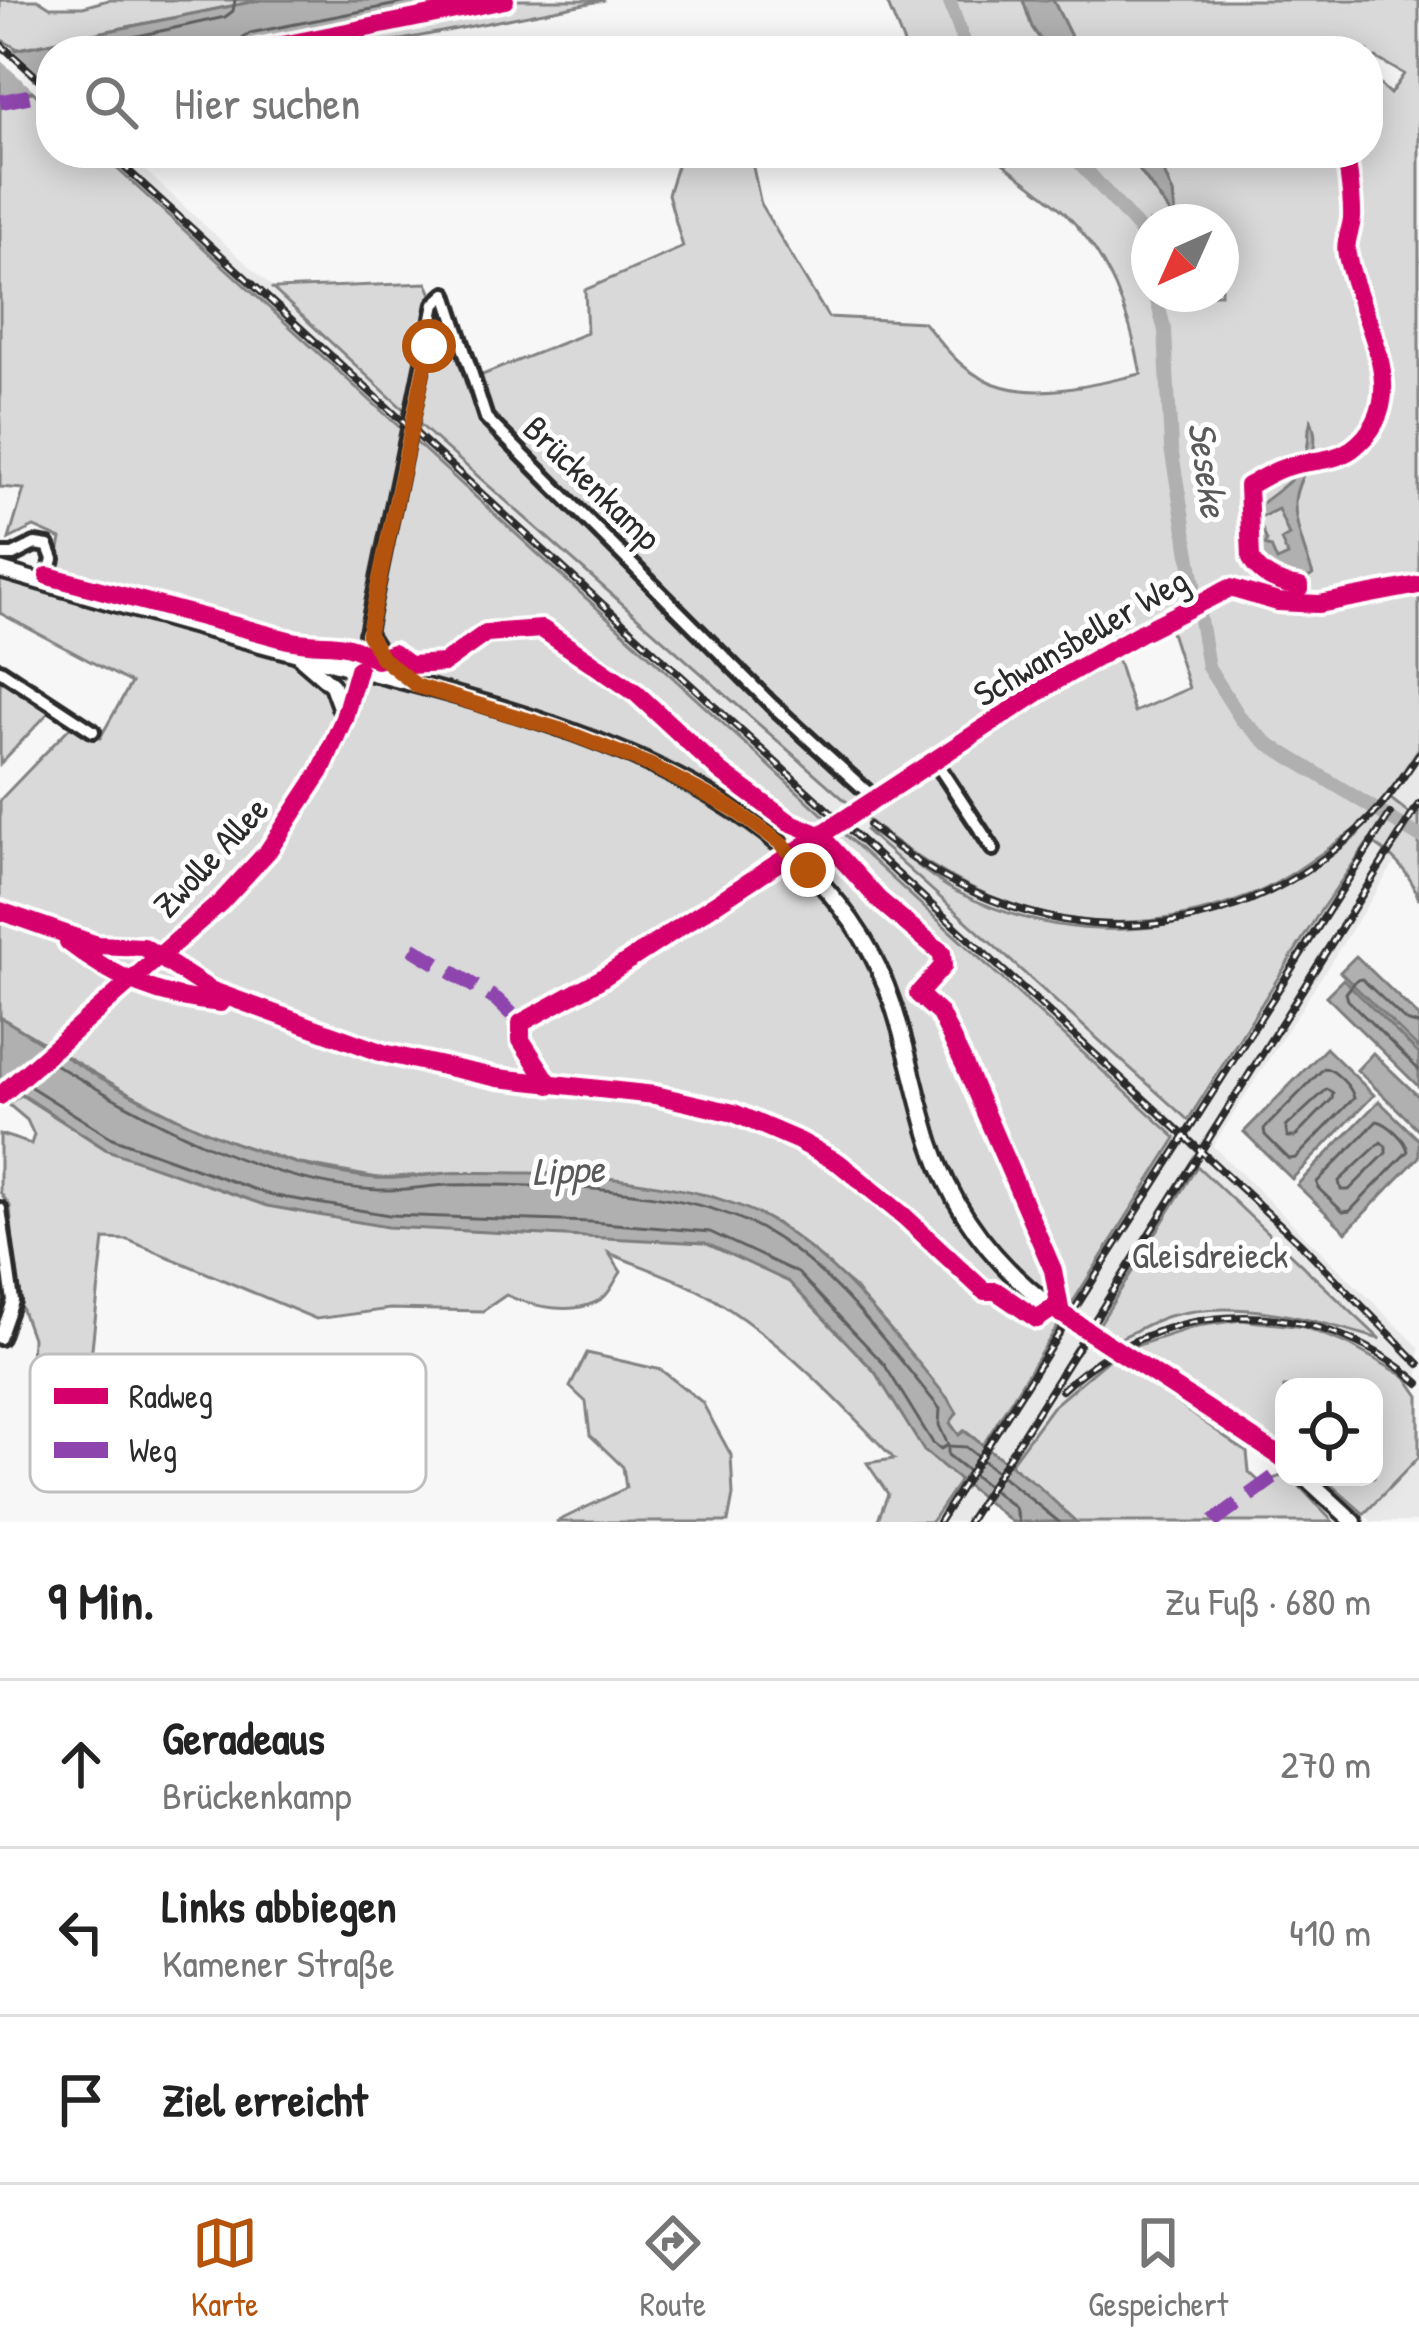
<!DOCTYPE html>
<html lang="de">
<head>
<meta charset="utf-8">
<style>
	body { margin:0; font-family:"Patrick Hand",sans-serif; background:#f2f2f2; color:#222 }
	.controls { position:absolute; right:36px; bottom:36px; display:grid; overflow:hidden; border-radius:24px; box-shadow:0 6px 30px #0003 }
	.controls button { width:108px; height:108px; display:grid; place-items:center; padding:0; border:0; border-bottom:3px solid #e0e0e0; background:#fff; color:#222; font:60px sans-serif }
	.compass { position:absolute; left:1131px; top:204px; width:108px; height:108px; border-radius:50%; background:#fff; box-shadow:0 6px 30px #0003; rotate:225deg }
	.stop { position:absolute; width:36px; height:36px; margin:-27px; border:9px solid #b45309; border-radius:50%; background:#fff }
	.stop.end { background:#b45309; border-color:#fff; box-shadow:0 3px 12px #0008 }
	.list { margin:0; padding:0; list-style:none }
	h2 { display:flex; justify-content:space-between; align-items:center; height:156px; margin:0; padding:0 48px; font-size:51px }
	h2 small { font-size:39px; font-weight:400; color:#767676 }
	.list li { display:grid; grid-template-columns:78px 1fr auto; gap:36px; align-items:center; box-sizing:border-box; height:168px; padding:0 48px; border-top:3px solid #e0e0e0 }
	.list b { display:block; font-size:45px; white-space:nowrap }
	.list p { margin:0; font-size:39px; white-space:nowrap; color:#767676 }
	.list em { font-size:39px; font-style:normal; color:#767676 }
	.icon { flex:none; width:66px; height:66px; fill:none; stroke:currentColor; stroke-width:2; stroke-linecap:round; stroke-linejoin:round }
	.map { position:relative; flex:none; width:1419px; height:1522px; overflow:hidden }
	.search { position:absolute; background:#fff; box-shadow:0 6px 30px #0003; left:36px; right:36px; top:36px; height:132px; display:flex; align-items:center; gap:30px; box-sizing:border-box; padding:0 42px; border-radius:48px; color:#767676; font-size:45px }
	.sheet { height:660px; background:#fff }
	nav { display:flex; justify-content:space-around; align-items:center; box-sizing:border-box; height:168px; border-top:3px solid #e0e0e0; background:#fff; font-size:33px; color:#767676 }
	nav a { display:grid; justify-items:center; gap:6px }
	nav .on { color:#b45309 }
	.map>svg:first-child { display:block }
</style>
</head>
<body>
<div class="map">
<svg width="1419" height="1522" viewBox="0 0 1419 1522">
	<rect width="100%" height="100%" fill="#f7f7f7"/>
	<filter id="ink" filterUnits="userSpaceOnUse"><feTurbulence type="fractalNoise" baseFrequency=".00833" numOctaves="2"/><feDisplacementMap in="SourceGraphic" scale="24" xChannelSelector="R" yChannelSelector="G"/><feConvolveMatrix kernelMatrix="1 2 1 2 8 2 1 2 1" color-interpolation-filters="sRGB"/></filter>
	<g filter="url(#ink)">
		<g fill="#e8e8e8" fill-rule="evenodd">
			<path d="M 100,153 L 126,153 L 514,509 L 864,817 L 951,881 L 1040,914 L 1084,921 L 1139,921 L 1187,915 L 1250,895 L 1296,872 L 1355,829 L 1360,833 L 1322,865 L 1247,904 L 1191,922 L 1140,929 L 1081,927 L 996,910 L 950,889 L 866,830 L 1189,1119 L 1321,910 L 1370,840 L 1392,854 L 1395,862 L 1213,1146 L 1419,1347 L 1419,1389 L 1406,1377 L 1348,1344 L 1145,1341 L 1111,1357 L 1010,1464 L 973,1522 L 931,1522 L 1176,1137 ZM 1197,1166 L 1376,1338 L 1291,1314 L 1218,1309 L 1168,1316 L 1160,1229 Z"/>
			<polygon points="1419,748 1419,812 1415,817 1386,796"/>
			<polygon points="1419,1457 1419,1522 1372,1522 1364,1515"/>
		</g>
		<g fill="#d9d9d9" stroke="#828282" stroke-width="3" fill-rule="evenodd">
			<polygon points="0,0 39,0 50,7 83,7 108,0 261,0 18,49 0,39"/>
			<polygon points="480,0 605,0 345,51 223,51"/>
			<polygon points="886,0 1023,0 1032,27 1048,51 907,51"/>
			<path d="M 1053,0 L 1419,0 L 1419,748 L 1387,796 L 1414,817 L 1419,812 L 1419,900 C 1412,874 1391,853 1369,841 L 1321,910 L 1188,1120 L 865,830 C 886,836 928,878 955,891 C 1094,961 1243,931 1359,834 L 1356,829 C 1320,853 1288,881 1247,897 C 1102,953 978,912 864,817 L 439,442 L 273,289 L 427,283 L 470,380 L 587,333 L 585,290 L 683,247 L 668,194 L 681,153 L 750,153 L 761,205 L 828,317 L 923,322 C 935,335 947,352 961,364 C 1013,409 1080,387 1141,374 C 1130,314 1109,257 1065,213 C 1042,191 1014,174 991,153 L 1127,153 L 1175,219 L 1173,194 L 1156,153 L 1368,153 L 1368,74 L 1390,94 L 1404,74 L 1376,58 L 1368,70 L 1368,51 L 1078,51 ZM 1149,222 L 1221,222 L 1221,294 L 1149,294 ZM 1168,623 L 1189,688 L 1134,712 L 1117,658 Z"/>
			<polygon points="33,92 51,108 51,153 100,153 1176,1138 983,1445 965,1431 959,1436 855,1288 776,1223 711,1196 653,1185 537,1174 454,1173 378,1178 296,1163 211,1135 123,1090 0,1017 0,800 75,722 100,738 131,683 0,613 0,577 50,591 61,539 34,527 9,539 24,489 0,487 0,98"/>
			<polygon points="0,673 53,708 0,764"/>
			<path d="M 21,1095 L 107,1150 L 125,1155 L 591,1234 L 705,1243 L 790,1282 L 875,1372 L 925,1451 L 959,1478 L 958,1483 L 931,1522 L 877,1522 L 888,1494 L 867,1463 L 894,1459 C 837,1399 783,1342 712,1298 C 680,1279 642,1267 609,1253 L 621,1272 C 616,1279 610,1292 604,1297 C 578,1317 532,1307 506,1295 L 483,1311 L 390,1309 L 316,1319 L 128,1240 L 104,1239 L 87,1394 L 75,1390 L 81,1402 L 72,1405 L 31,1369 L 32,1338 L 17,1296 L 10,1206 L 0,1192 L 0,1134 L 31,1144 L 34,1135 L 27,1120 L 8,1104 Z"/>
			<path d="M 1197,1166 L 1380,1339 C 1312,1320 1240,1297 1169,1316 C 1152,1321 1134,1332 1118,1339 L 1099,1325 Z"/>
			<polygon points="1241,1320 1304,1327 1348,1344 1406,1377 1419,1396 1419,1457 1364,1514 1322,1477 1374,1477 1374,1387 1284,1387 1284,1448 1129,1348 1197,1326"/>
			<polygon points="587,1353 661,1370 702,1402 731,1455 733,1495 728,1522 556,1522 626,1488 623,1467 590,1435 586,1402 570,1387"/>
			<polygon points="1111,1357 1247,1452 1249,1472 1261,1483 1284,1475 1291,1477 1333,1522 1076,1522 1010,1464 1052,1407"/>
		</g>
		<g fill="#b0b0b0" stroke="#7b7b7b" stroke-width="3" fill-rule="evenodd">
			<polygon points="261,0 480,0 223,51 51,51 51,87 0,98 0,53"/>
			<polygon points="1023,0 1053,0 1078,51 1048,51 1032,27"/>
			<polygon points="1127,153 1156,153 1173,194 1176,221"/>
			<path d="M 1311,420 C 1325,455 1297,472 1295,501 C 1294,524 1306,554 1313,575 L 1299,582 C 1253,570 1256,554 1253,511 C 1276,488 1297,486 1307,449 C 1310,438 1307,429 1311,420 ZM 1278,509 L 1289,535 L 1281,540 L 1288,556 L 1277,561 L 1271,547 L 1265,545 L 1267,541 L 1258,519 Z"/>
			<polygon points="1356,956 1419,1017 1419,1049 1340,972"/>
			<polygon points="1343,979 1419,1054 1419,1087 1326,996"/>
			<path d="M 0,1017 C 115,1088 237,1164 375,1178 C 398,1180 424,1175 448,1173 C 475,1172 503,1173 530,1173 C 599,1175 720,1186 778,1225 C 847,1270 897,1338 950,1401 L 957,1413 L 950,1423 L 959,1435 L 964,1431 L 1036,1484 L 1076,1522 L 1012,1522 L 924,1451 L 875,1372 L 789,1282 L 705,1243 L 387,1227 L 267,1206 L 107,1150 L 0,1080 Z"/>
			<polygon points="1326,1048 1374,1095 1292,1179 1244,1132"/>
			<polygon points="1373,1053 1419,1097 1419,1130 1357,1070"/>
			<polygon points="1379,1101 1419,1140 1419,1157 1346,1232 1297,1185"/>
		</g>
		<polygon fill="#f7f7f7" points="8,45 51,85 51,93 40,96 0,60 0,47"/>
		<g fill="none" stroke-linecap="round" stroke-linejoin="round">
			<g stroke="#606060" stroke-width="3">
				<polyline points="69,51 225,17 233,11 235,0"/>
				<polyline points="239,51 241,40 250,33 418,0"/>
				<polyline points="1419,1025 1406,1021 1362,979 1356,980 1346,993 1348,1000 1419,1070"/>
				<path d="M 1324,1068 C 1334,1069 1352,1087 1354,1098 L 1296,1158 L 1289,1159 L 1265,1135 L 1264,1129 Z"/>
				<path d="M 26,1084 L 112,1138 L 270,1195 L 389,1215 L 591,1222 L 710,1232 L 798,1273 L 884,1364 L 933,1443 L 941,1449 L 948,1445 L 939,1425 L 940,1409 C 895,1352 833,1271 770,1234 C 708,1195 604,1188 532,1186 C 505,1185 477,1184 450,1185 C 426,1186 401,1191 378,1190 C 260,1184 150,1120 51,1062"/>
				<polygon points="1327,1089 1333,1093 1332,1099 1295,1137 1288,1137 1286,1127"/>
				<path d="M 1377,1121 C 1388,1123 1406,1140 1408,1151 L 1350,1211 L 1343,1212 L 1318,1188 L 1317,1182 Z"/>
				<polygon points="1381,1142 1386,1147 1386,1153 1349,1190 1341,1190 1339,1181"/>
				<polyline points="1019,1522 1015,1508 948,1455 948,1446 966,1447 1059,1522"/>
			</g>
			<g stroke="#b0b0b0" stroke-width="14">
				<polyline points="949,0 967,51"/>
				<polyline points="1071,153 1139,229 1149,269"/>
				<polyline points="1155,294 1165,331 1171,448 1208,667 1241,719 1267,743 1419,836"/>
			</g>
			<polyline stroke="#cecece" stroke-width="10" stroke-dasharray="10 5" stroke-linecap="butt" points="831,828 862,806"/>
			<g stroke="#2b2b2b" stroke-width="20">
				<g id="minor">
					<polyline points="0,555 13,555 35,544 48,546 53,559 46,583"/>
					<polyline points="1226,591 1237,588 1278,602 1319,604 1419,585"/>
					<polyline points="0,670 93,731"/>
					<polyline points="935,761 993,849"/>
					<polyline points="862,806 1096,656 1180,613"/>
					<polyline points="792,854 831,828"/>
					<polyline points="0,1096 244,879 293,817 321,771 344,718 363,652 435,304 446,294 486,418 771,704 875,799"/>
					<polyline points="0,1209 13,1301 0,1338"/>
				</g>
			</g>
			<g stroke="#2b2b2b" stroke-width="22">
				<g id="major">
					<path d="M 0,570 C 99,599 198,628 298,654 C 491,704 749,756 862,937 C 901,1000 909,1074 931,1143 C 954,1215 1000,1271 1061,1314 L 1284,1459"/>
					<polyline points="367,634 382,658 408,679"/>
					<polyline points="302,659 332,685 344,718"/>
					<polyline points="1305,1477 1354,1522"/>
				</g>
			</g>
			<use href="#minor" stroke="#fff" stroke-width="10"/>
			<use href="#major" stroke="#fff" stroke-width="14"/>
			<g stroke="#2b2b2b" stroke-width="8">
				<g id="rail">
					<polyline points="0,44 51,90"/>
					<polyline points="109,153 1180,1132 1301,1244 1419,1364"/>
					<path d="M 869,825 C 1019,954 1223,965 1368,820 C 1388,800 1403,777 1419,754"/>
					<path d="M 1062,1390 C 1162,1296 1315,1292 1419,1383"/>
					<polyline points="939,1522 1390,814"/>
					<polyline points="968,1522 1419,804"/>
				</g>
			</g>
			<use href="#rail" stroke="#fff" stroke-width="3" stroke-dasharray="9" stroke-linecap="butt"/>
			<g stroke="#8e44ad" stroke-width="15" stroke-dasharray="30 15" stroke-linecap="butt">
				<polyline points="0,102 51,92"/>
				<polyline points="412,948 497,1000 521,1023"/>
				<polyline points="1213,1522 1284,1470"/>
			</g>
			<g stroke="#fff" stroke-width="26">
				<g id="cycleway">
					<polyline points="253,51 505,0"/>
					<path d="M 48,576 L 288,640 C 329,649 338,636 377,660 L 393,653 L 409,665 L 444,663 L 486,633 L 542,629 L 636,693 L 721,772 L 789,822 L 820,835 L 879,900 L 942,953 L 943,966 L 918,994 L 940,1014 L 964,1064 L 1053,1270 L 1061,1314"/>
					<path d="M 1300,587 C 1279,584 1260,577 1251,558 L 1248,486 C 1261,479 1275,469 1290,466 C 1311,460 1333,462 1352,449 C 1419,398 1359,319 1347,255 C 1344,242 1351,231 1352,218 C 1353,197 1348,174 1346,153"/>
					<polyline points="0,911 97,945 144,947 210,990 383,1053 498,1078 655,1095 734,1113 799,1141 839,1163 905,1217 984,1291 996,1291 1037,1319 1053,1308 1284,1459"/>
					<path d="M 68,942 C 115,979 161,998 221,1003"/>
					<polyline points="550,1085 521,1040 521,1023 599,980 1054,682 1140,633 1230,588 1278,602 1319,604 1419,585"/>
					<polyline points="0,1096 221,902 268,851 321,771 344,718 358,669"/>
				</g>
			</g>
			<use href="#cycleway" stroke="#d6006c" stroke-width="18"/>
		</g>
	</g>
	<g fill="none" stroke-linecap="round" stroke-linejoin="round" filter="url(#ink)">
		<polyline stroke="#b45309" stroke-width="15" points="429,346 368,634 382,658 417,686 561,730 650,765 730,807 779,842 808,870"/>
	</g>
	<g text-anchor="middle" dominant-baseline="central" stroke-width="10" stroke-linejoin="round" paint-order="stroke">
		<g font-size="36" fill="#2b2b2b" stroke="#fff">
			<text transform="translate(593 482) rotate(44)">Brückenkamp</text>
			<text transform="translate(1080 636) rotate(-30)">Schwansbeller Weg</text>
			<text transform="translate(210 856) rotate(-47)">Zwolle Allee</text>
		</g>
		<g font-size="36" fill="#565656" stroke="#fff">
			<text x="1210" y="1254">Gleisdreieck</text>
		</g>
		<g font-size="39" font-style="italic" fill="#5a5a5a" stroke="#fff">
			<text transform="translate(1209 469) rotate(82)">Seseke</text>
			<text transform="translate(568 1169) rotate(-3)">Lippe</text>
		</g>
	</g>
	<rect x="30" y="1354" width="396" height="138" rx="18" fill="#fff" stroke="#bfbfbf" stroke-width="3"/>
	<rect x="54" y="1388" width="54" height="16" fill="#d6006c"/>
	<rect x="54" y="1442" width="54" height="16" fill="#8e44ad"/>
	<g font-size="33" fill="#2b2b2b">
		<text x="129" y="1408">Radweg</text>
		<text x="129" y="1462">Weg</text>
	</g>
</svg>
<div class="controls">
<button><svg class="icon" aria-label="locate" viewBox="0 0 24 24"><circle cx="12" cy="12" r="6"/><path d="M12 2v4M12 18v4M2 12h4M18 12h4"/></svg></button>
</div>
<svg class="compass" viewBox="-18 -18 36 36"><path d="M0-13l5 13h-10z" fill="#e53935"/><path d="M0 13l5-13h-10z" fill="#767676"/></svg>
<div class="stop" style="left:429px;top:346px"></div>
<div class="stop end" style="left:808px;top:870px"></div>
<div class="search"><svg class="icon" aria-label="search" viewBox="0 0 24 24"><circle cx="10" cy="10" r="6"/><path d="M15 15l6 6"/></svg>Hier suchen</div>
</div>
<section class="sheet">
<h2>9 Min.<small>Zu Fuß · 680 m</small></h2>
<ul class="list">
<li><svg class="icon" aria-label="ahead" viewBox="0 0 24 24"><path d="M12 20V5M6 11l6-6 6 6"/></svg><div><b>Geradeaus</b><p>Brückenkamp</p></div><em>270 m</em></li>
<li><svg class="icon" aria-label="left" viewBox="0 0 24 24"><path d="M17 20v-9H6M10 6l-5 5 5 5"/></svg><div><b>Links abbiegen</b><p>Kamener Straße</p></div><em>410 m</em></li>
<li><svg class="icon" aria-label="arrive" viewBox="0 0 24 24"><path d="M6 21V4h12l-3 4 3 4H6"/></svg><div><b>Ziel erreicht</b></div></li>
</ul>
</section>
<nav>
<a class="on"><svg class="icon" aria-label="map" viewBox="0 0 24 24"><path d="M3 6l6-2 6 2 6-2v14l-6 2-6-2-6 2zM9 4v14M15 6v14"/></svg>Karte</a>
<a><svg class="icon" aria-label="directions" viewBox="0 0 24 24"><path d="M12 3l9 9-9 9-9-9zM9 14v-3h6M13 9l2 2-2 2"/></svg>Route</a>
<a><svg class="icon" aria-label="saved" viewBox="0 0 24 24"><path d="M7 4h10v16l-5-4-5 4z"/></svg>Gespeichert</a>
</nav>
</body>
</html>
